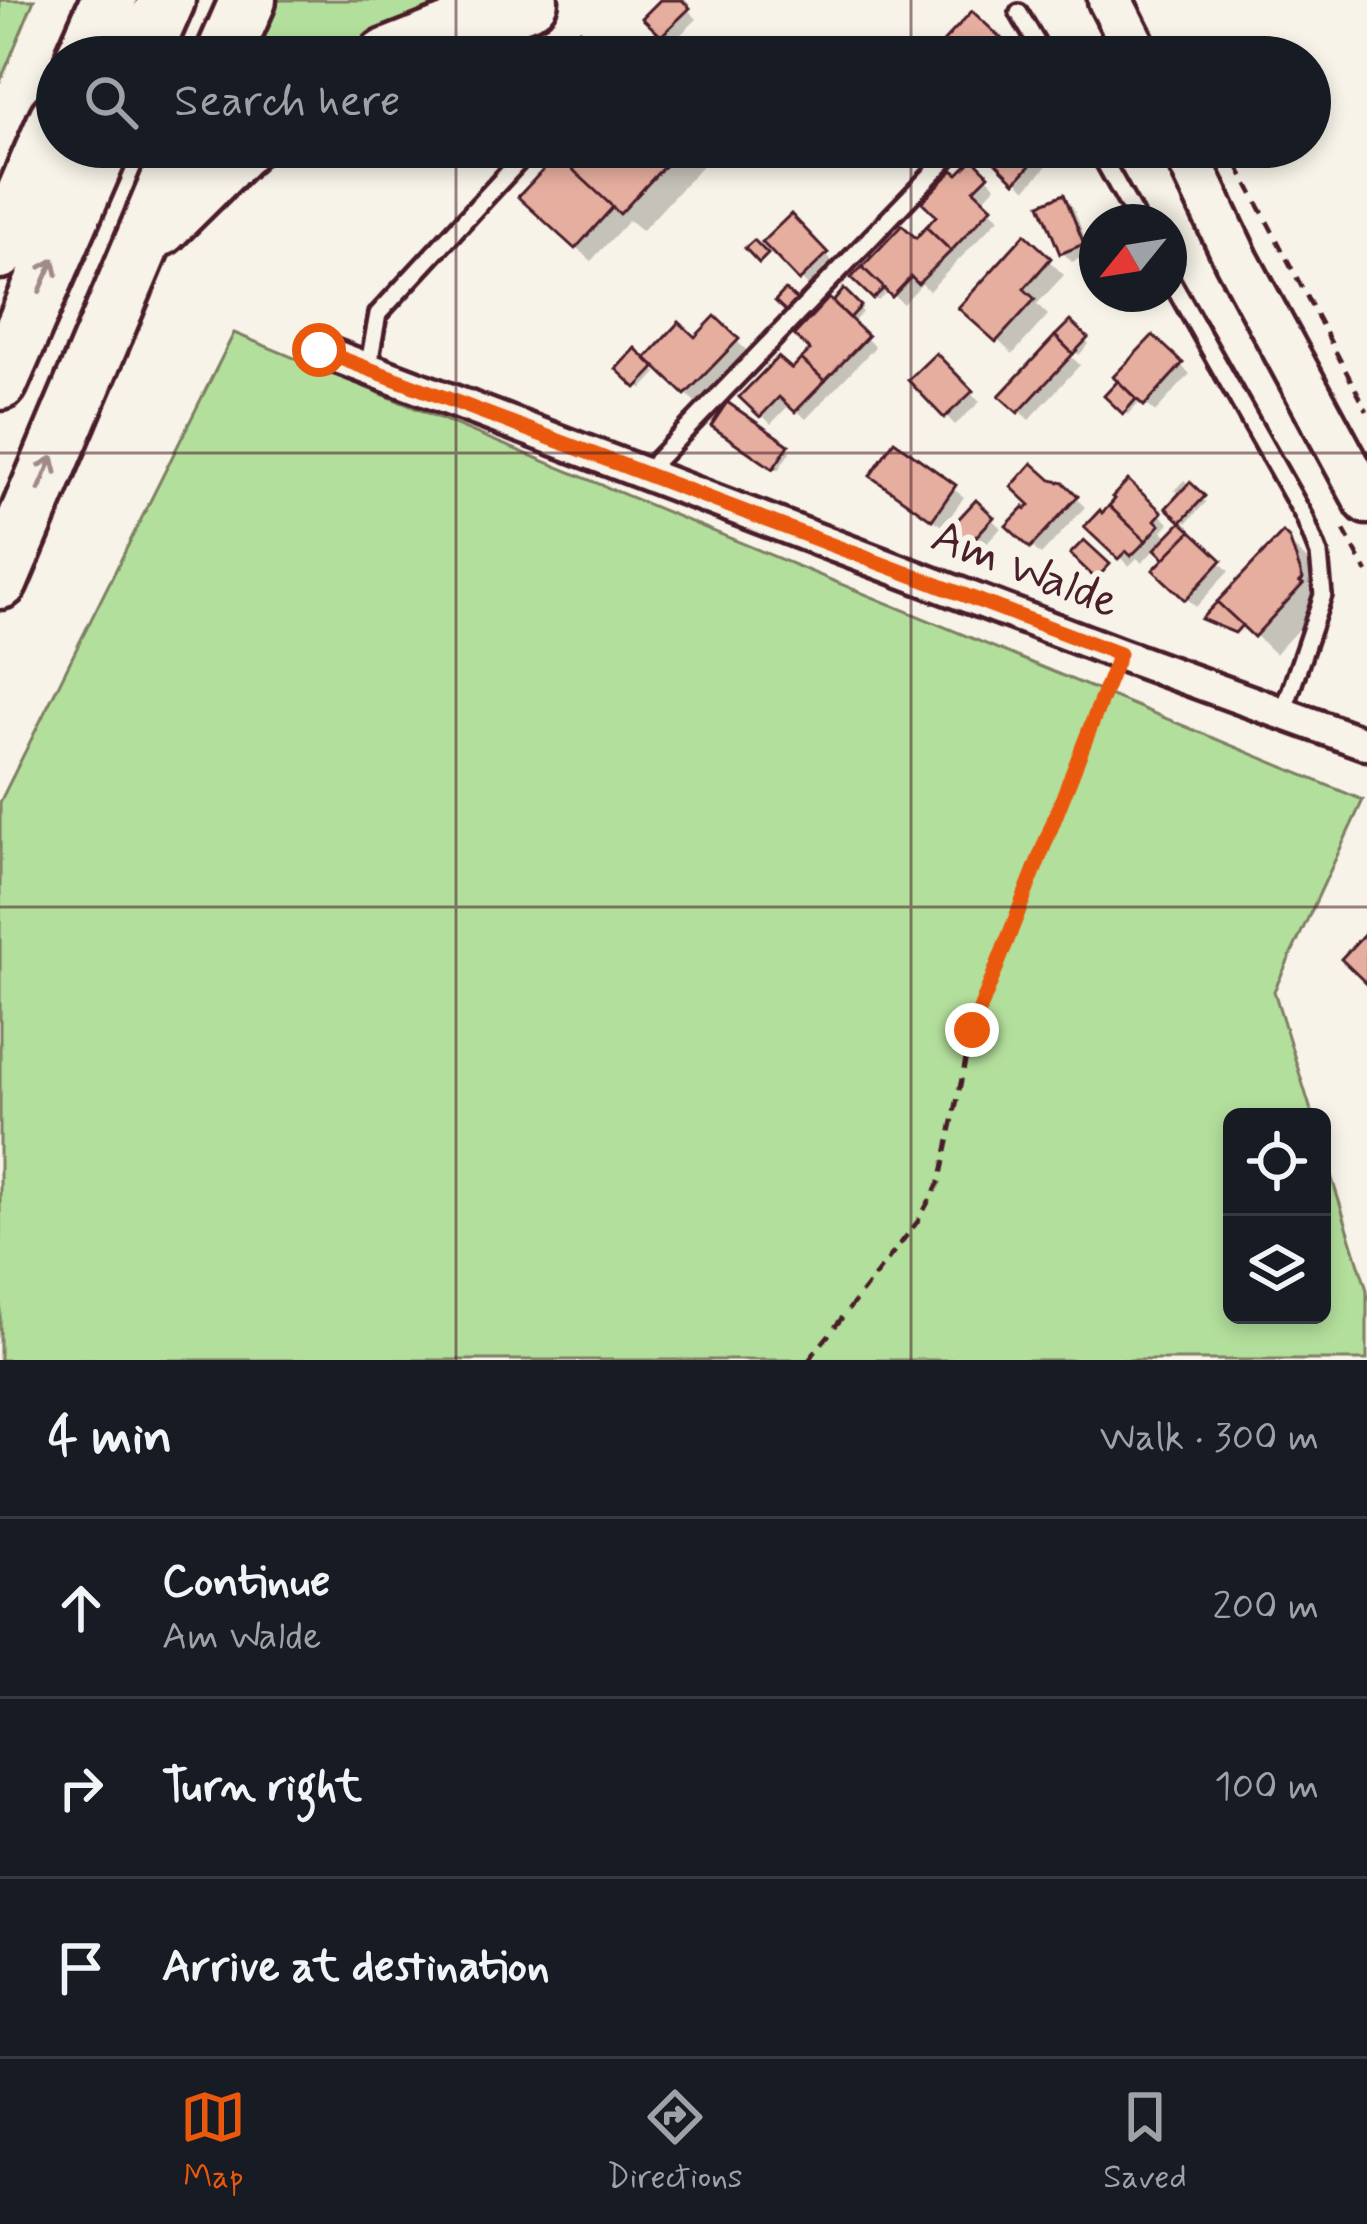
<!DOCTYPE html>
<html lang="en">
<head>
<meta charset="utf-8">
<style>
	body { margin:0; font-family:Mynerve,sans-serif; background:#20242c; color:#f1f3f6 }
	.controls { position:absolute; right:36px; bottom:36px; display:grid; overflow:hidden; border-radius:18px; box-shadow:0 6px 18px #0003 }
	.controls button { width:108px; height:108px; display:grid; place-items:center; padding:0; border:0; border-bottom:3px solid #363941; background:#171b24; color:#f1f3f6; font:60px sans-serif }
	.compass { position:absolute; left:1079px; top:204px; width:108px; height:108px; border-radius:50%; background:#171b24; box-shadow:0 6px 18px #0003; rotate:240deg }
	.stop { position:absolute; width:36px; height:36px; margin:-27px; border:9px solid #ea580c; border-radius:50%; background:#fff }
	.stop.end { background:#ea580c; border-color:#fff; box-shadow:0 3px 12px #0008 }
	.list { margin:0; padding:0; list-style:none }
	h2 { display:flex; justify-content:space-between; align-items:center; height:156px; margin:0; padding:0 48px; font-size:51px }
	h2 small { font-size:39px; font-weight:400; color:#9ea1a6 }
	.list li { display:grid; grid-template-columns:78px 1fr auto; gap:36px; align-items:center; box-sizing:border-box; height:180px; padding:0 48px; border-top:3px solid #363941 }
	.list b { display:block; font-size:45px; white-space:nowrap }
	.list p { margin:0; font-size:39px; white-space:nowrap; color:#9ea1a6 }
	.list em { font-size:39px; font-style:normal; color:#9ea1a6 }
	.icon { flex:none; width:66px; height:66px; fill:none; stroke:currentColor; stroke-width:2; stroke-linecap:round; stroke-linejoin:round }
	.map { position:relative; flex:none; width:1367px; height:1360px; overflow:hidden }
	.search { position:absolute; background:#171b24; box-shadow:0 6px 18px #0003; left:36px; right:36px; top:36px; height:132px; display:flex; align-items:center; gap:30px; box-sizing:border-box; padding:0 42px; border-radius:66px; color:#9ea1a6; font-size:45px }
	.sheet { height:696px; background:#171b24 }
	nav { display:flex; justify-content:space-around; align-items:center; box-sizing:border-box; height:168px; border-top:3px solid #363941; background:#171b24; font-size:33px; color:#9ea1a6 }
	nav a { display:grid; justify-items:center; gap:6px }
	nav .on { color:#ea580c }
	.map>svg:first-child { display:block }
</style>
</head>
<body>
<div class="map">
<svg width="1367" height="1360" viewBox="0 0 1367 1360">
	<rect width="100%" height="100%" fill="#f7f3e8"/>
	<filter id="ink" filterUnits="userSpaceOnUse"><feTurbulence type="fractalNoise" baseFrequency=".00833" numOctaves="2"/><feDisplacementMap in="SourceGraphic" scale="24" xChannelSelector="R" yChannelSelector="G"/><feConvolveMatrix kernelMatrix="1 2 1 2 8 2 1 2 1" color-interpolation-filters="sRGB"/></filter>
	<g filter="url(#ink)">
		<g fill="#b3df9c" stroke="#7e7f64" stroke-width="3">
			<polygon points="0,0 34,0 0,82"/>
			<polygon points="269,0 498,0 343,57 244,57"/>
			<polygon points="234,333 1363,800 1274,991 1313,1117 1232,1117 1232,1315 1322,1315 1322,1147 1367,1290 1367,1360 0,1360 0,802"/>
		</g>
		<g fill="#0003">
			<polygon points="665,0 678,0 697,19 672,43 647,18"/>
			<polygon points="972,16 1015,57 933,57"/>
			<polygon points="552,147 719,147 642,231 629,220 591,261 537,211 560,156"/>
			<polygon points="984,147 1064,147 1026,189"/>
			<polygon points="973,164 996,186 982,201 999,218 929,291 922,284 903,304 889,290 878,301 855,278 916,242 940,216 958,178"/>
			<polygon points="1063,198 1073,207 1091,254 1072,262 1062,252"/>
			<polygon points="791,218 835,264 810,288 766,242"/>
			<polygon points="1025,238 1064,275 1037,304 1048,315 1013,354 977,322"/>
			<polygon points="844,294 863,312 851,324 875,347 806,419 790,404 771,424 744,397 792,373 814,350 833,306"/>
			<polygon points="715,320 751,355 701,408 650,358 695,342"/>
			<polygon points="1070,325 1089,344 1079,355 1059,336"/>
			<polygon points="1153,339 1190,374 1155,412 1142,400 1128,415 1108,396"/>
			<polygon points="1055,340 1080,365 1029,420 1004,396"/>
			<polygon points="635,352 657,373 642,389 620,368"/>
			<polygon points="936,357 980,402 955,425 912,380"/>
			<polygon points="719,429 787,448 791,451 778,470"/>
			<polygon points="895,446 964,497 943,527 883,485"/>
			<polygon points="1184,480 1206,502 1187,523 1171,507 1181,496 1175,490"/>
			<polygon points="1049,483 1063,486 1085,507 1041,555 1010,526 1034,505"/>
			<polygon points="1128,484 1169,523 1162,531 1170,539 1181,526 1229,571 1196,607 1157,570 1169,558 1157,547 1142,563 1137,558 1129,566 1088,527 1102,517"/>
			<polygon points="976,504 1001,528 980,551 955,527"/>
			<polygon points="1283,536 1308,561 1321,599 1320,606 1275,654 1247,627 1238,634 1246,626 1241,622 1232,632 1205,619"/>
		</g>
		<g fill="#e6ae9f" stroke="#4a1f2b" stroke-width="3">
			<polygon points="660,0 682,0 690,8 661,36 642,18"/>
			<polygon points="972,11 1003,40 987,57 929,57"/>
			<polygon points="580,30 599,47 592,57 547,57 561,42 568,49 574,42 571,39"/>
			<polygon points="547,147 682,147 620,214"/>
			<polygon points="980,147 1047,147 1015,182"/>
			<polygon points="557,155 613,207 575,249 518,197"/>
			<polygon points="973,159 989,175 974,190 992,207 951,251 926,227 936,216 922,202 953,170 958,174"/>
			<polygon points="1064,194 1084,244 1060,254 1040,204"/>
			<polygon points="791,214 828,253 799,281 762,242"/>
			<polygon points="902,225 916,238 926,227 951,251 918,284 911,277 892,297 862,267"/>
			<polygon points="1025,234 1051,258 1024,289 1035,299 996,342 958,308"/>
			<polygon points="754,240 768,254 759,263 745,248"/>
			<polygon points="862,267 884,288 873,299 851,278"/>
			<polygon points="844,289 861,306 850,318 833,302"/>
			<polygon points="785,290 797,300 787,312 775,301"/>
			<polygon points="829,298 868,336 825,381 801,359 810,350 794,335"/>
			<polygon points="715,316 739,339 685,395 646,358 679,322 695,337"/>
			<polygon points="1070,321 1088,338 1073,354 1055,336"/>
			<polygon points="1153,335 1183,363 1144,406 1113,377"/>
			<polygon points="1055,336 1073,354 1018,413 999,396"/>
			<polygon points="635,348 655,368 636,388 616,369"/>
			<polygon points="936,353 973,391 944,418 908,380"/>
			<polygon points="778,357 792,369 801,359 825,381 795,412 779,397 760,417 739,397"/>
			<polygon points="1118,381 1136,399 1123,414 1104,396"/>
			<polygon points="727,402 789,445 773,469 711,426"/>
			<polygon points="894,441 956,485 932,520 870,476"/>
			<polygon points="1032,463 1051,480 1064,483 1078,496 1030,548 1006,526 1024,507 1026,509 1030,505 1011,487"/>
			<polygon points="1128,480 1162,512 1155,520 1160,525 1146,541 1109,506 1115,499 1112,497"/>
			<polygon points="1190,482 1205,496 1181,522 1166,508"/>
			<polygon points="976,500 994,517 969,544 951,527"/>
			<polygon points="1109,506 1146,541 1131,556 1126,551 1118,559 1084,527 1100,510 1102,513"/>
			<polygon points="1181,522 1191,531 1165,559 1155,549"/>
			<polygon points="1191,531 1222,560 1185,600 1153,570"/>
			<polygon points="1283,532 1289,538 1303,579 1300,582 1303,584 1254,637 1217,602"/>
			<polygon points="1084,540 1110,564 1096,579 1070,554"/>
			<polygon points="1217,602 1242,625 1235,633 1201,619"/>
			<polygon points="1365,933 1367,935 1367,984 1341,959"/>
		</g>
		<g fill="none" stroke-linecap="round" stroke-linejoin="round">
			<g stroke="#4a1f2b" stroke-width="24">
				<g id="lane">
					<polyline points="1019,13 1045,57"/>
					<polyline points="615,57 626,45"/>
					<polyline points="1096,147 1138,222"/>
					<polyline points="1169,277 1304,516 1319,554 1323,595 1283,713"/>
					<polyline points="368,369 378,314 532,147"/>
					<polyline points="652,476 656,461 958,147"/>
				</g>
			</g>
			<g stroke="#4a1f2b" stroke-width="39">
				<polyline id="street" points="319,350 1119,654 1367,744"/>
			</g>
			<g stroke="#4a1f2b" stroke-width="51">
				<g id="secondary">
					<polyline points="1110,0 1139,57"/>
					<polyline points="1183,147 1237,261 1367,502"/>
				</g>
			</g>
			<g stroke="#4a1f2b" stroke-width="63">
				<g id="highway">
					<polyline points="84,57 109,0"/>
					<polyline points="142,57 167,0"/>
					<polyline points="223,57 248,0"/>
					<polyline points="386,57 530,0"/>
					<polyline points="160,228 242,147"/>
					<polyline points="0,251 57,119"/>
					<polyline points="0,382 102,147"/>
					<polyline points="0,581 183,147"/>
				</g>
			</g>
			<g stroke="#4a1f2b" stroke-width="4.5" stroke-dasharray="12 9" stroke-linecap="butt">
				<polyline points="1172,41 1180,57"/>
				<polyline points="1228,147 1367,411"/>
				<polyline points="1344,530 1367,572"/>
				<polyline points="809,1360 918,1221 940,1181 972,1030 1108,682"/>
			</g>
			<use href="#lane" stroke="#f7f3e8" stroke-width="15"/>
			<use href="#street" stroke="#f7f3e8" stroke-width="30"/>
			<use href="#secondary" stroke="#f7f3e8" stroke-width="42"/>
			<use href="#highway" stroke="#f7f3e8" stroke-width="54"/>
		</g>
		<defs><path id="oneway-shaft" d="M-6 0H5M1.5-3L5.5 0L1.5 3" fill="none" stroke-width="1.6" stroke-linecap="round" stroke-linejoin="round" transform="scale(3)"/></defs>
		<g stroke="#a0898a">
			<use href="#oneway-shaft" transform="translate(47 275) rotate(-66)"/>
			<use href="#oneway-shaft" transform="translate(46 473) rotate(-67)"/>
		</g>
	</g>
	<g fill="none" stroke-linecap="round" stroke-linejoin="round" filter="url(#ink)">
		<polyline stroke="#ea580c" stroke-width="15" points="319,350 1119,654 972,1030"/>
	</g>
	<path fill="none" stroke="#4a1f2b" stroke-width="3" stroke-opacity="0.55" d="M 456,0 L 456,57M 911,0 L 911,57M 456,147 L 456,1360M 911,147 L 911,1360M 0,453 L 1367,453M 0,907 L 1367,907"/>
	<g text-anchor="middle" dominant-baseline="central" stroke-width="12" stroke-linejoin="round" paint-order="stroke">
		<g font-size="48" fill="#4a1f2b" stroke="#f7f3e8">
			<text transform="translate(1025 570) rotate(21)">Am Walde</text>
		</g>
	</g>
</svg>
<div class="controls">
<button><svg class="icon" aria-label="locate" viewBox="0 0 24 24"><circle cx="12" cy="12" r="6"/><path d="M12 2v4M12 18v4M2 12h4M18 12h4"/></svg></button>
<button><svg class="icon" aria-label="layers" viewBox="0 0 24 24"><path d="M12 4l9 5-9 5-9-5zM3 14l9 5 9-5"/></svg></button>
</div>
<svg class="compass" viewBox="-18 -18 36 36"><path d="M0-13l5 13h-10z" fill="#e53935"/><path d="M0 13l5-13h-10z" fill="#9ea1a6"/></svg>
<div class="stop" style="left:319px;top:350px"></div>
<div class="stop end" style="left:972px;top:1030px"></div>
<div class="search"><svg class="icon" aria-label="search" viewBox="0 0 24 24"><circle cx="10" cy="10" r="6"/><path d="M15 15l6 6"/></svg>Search here</div>
</div>
<section class="sheet">
<h2>4 min<small>Walk · 300 m</small></h2>
<ul class="list">
<li><svg class="icon" aria-label="ahead" viewBox="0 0 24 24"><path d="M12 20V5M6 11l6-6 6 6"/></svg><div><b>Continue</b><p>Am Walde</p></div><em>200 m</em></li>
<li><svg class="icon" aria-label="right" viewBox="0 0 24 24"><path d="M7 20v-9h11M14 6l5 5-5 5"/></svg><div><b>Turn right</b></div><em>100 m</em></li>
<li><svg class="icon" aria-label="arrive" viewBox="0 0 24 24"><path d="M6 21V4h12l-3 4 3 4H6"/></svg><div><b>Arrive at destination</b></div></li>
</ul>
</section>
<nav>
<a class="on"><svg class="icon" aria-label="map" viewBox="0 0 24 24"><path d="M3 6l6-2 6 2 6-2v14l-6 2-6-2-6 2zM9 4v14M15 6v14"/></svg>Map</a>
<a><svg class="icon" aria-label="directions" viewBox="0 0 24 24"><path d="M12 3l9 9-9 9-9-9zM9 14v-3h6M13 9l2 2-2 2"/></svg>Directions</a>
<a><svg class="icon" aria-label="saved" viewBox="0 0 24 24"><path d="M7 4h10v16l-5-4-5 4z"/></svg>Saved</a>
</nav>
</body>
</html>
